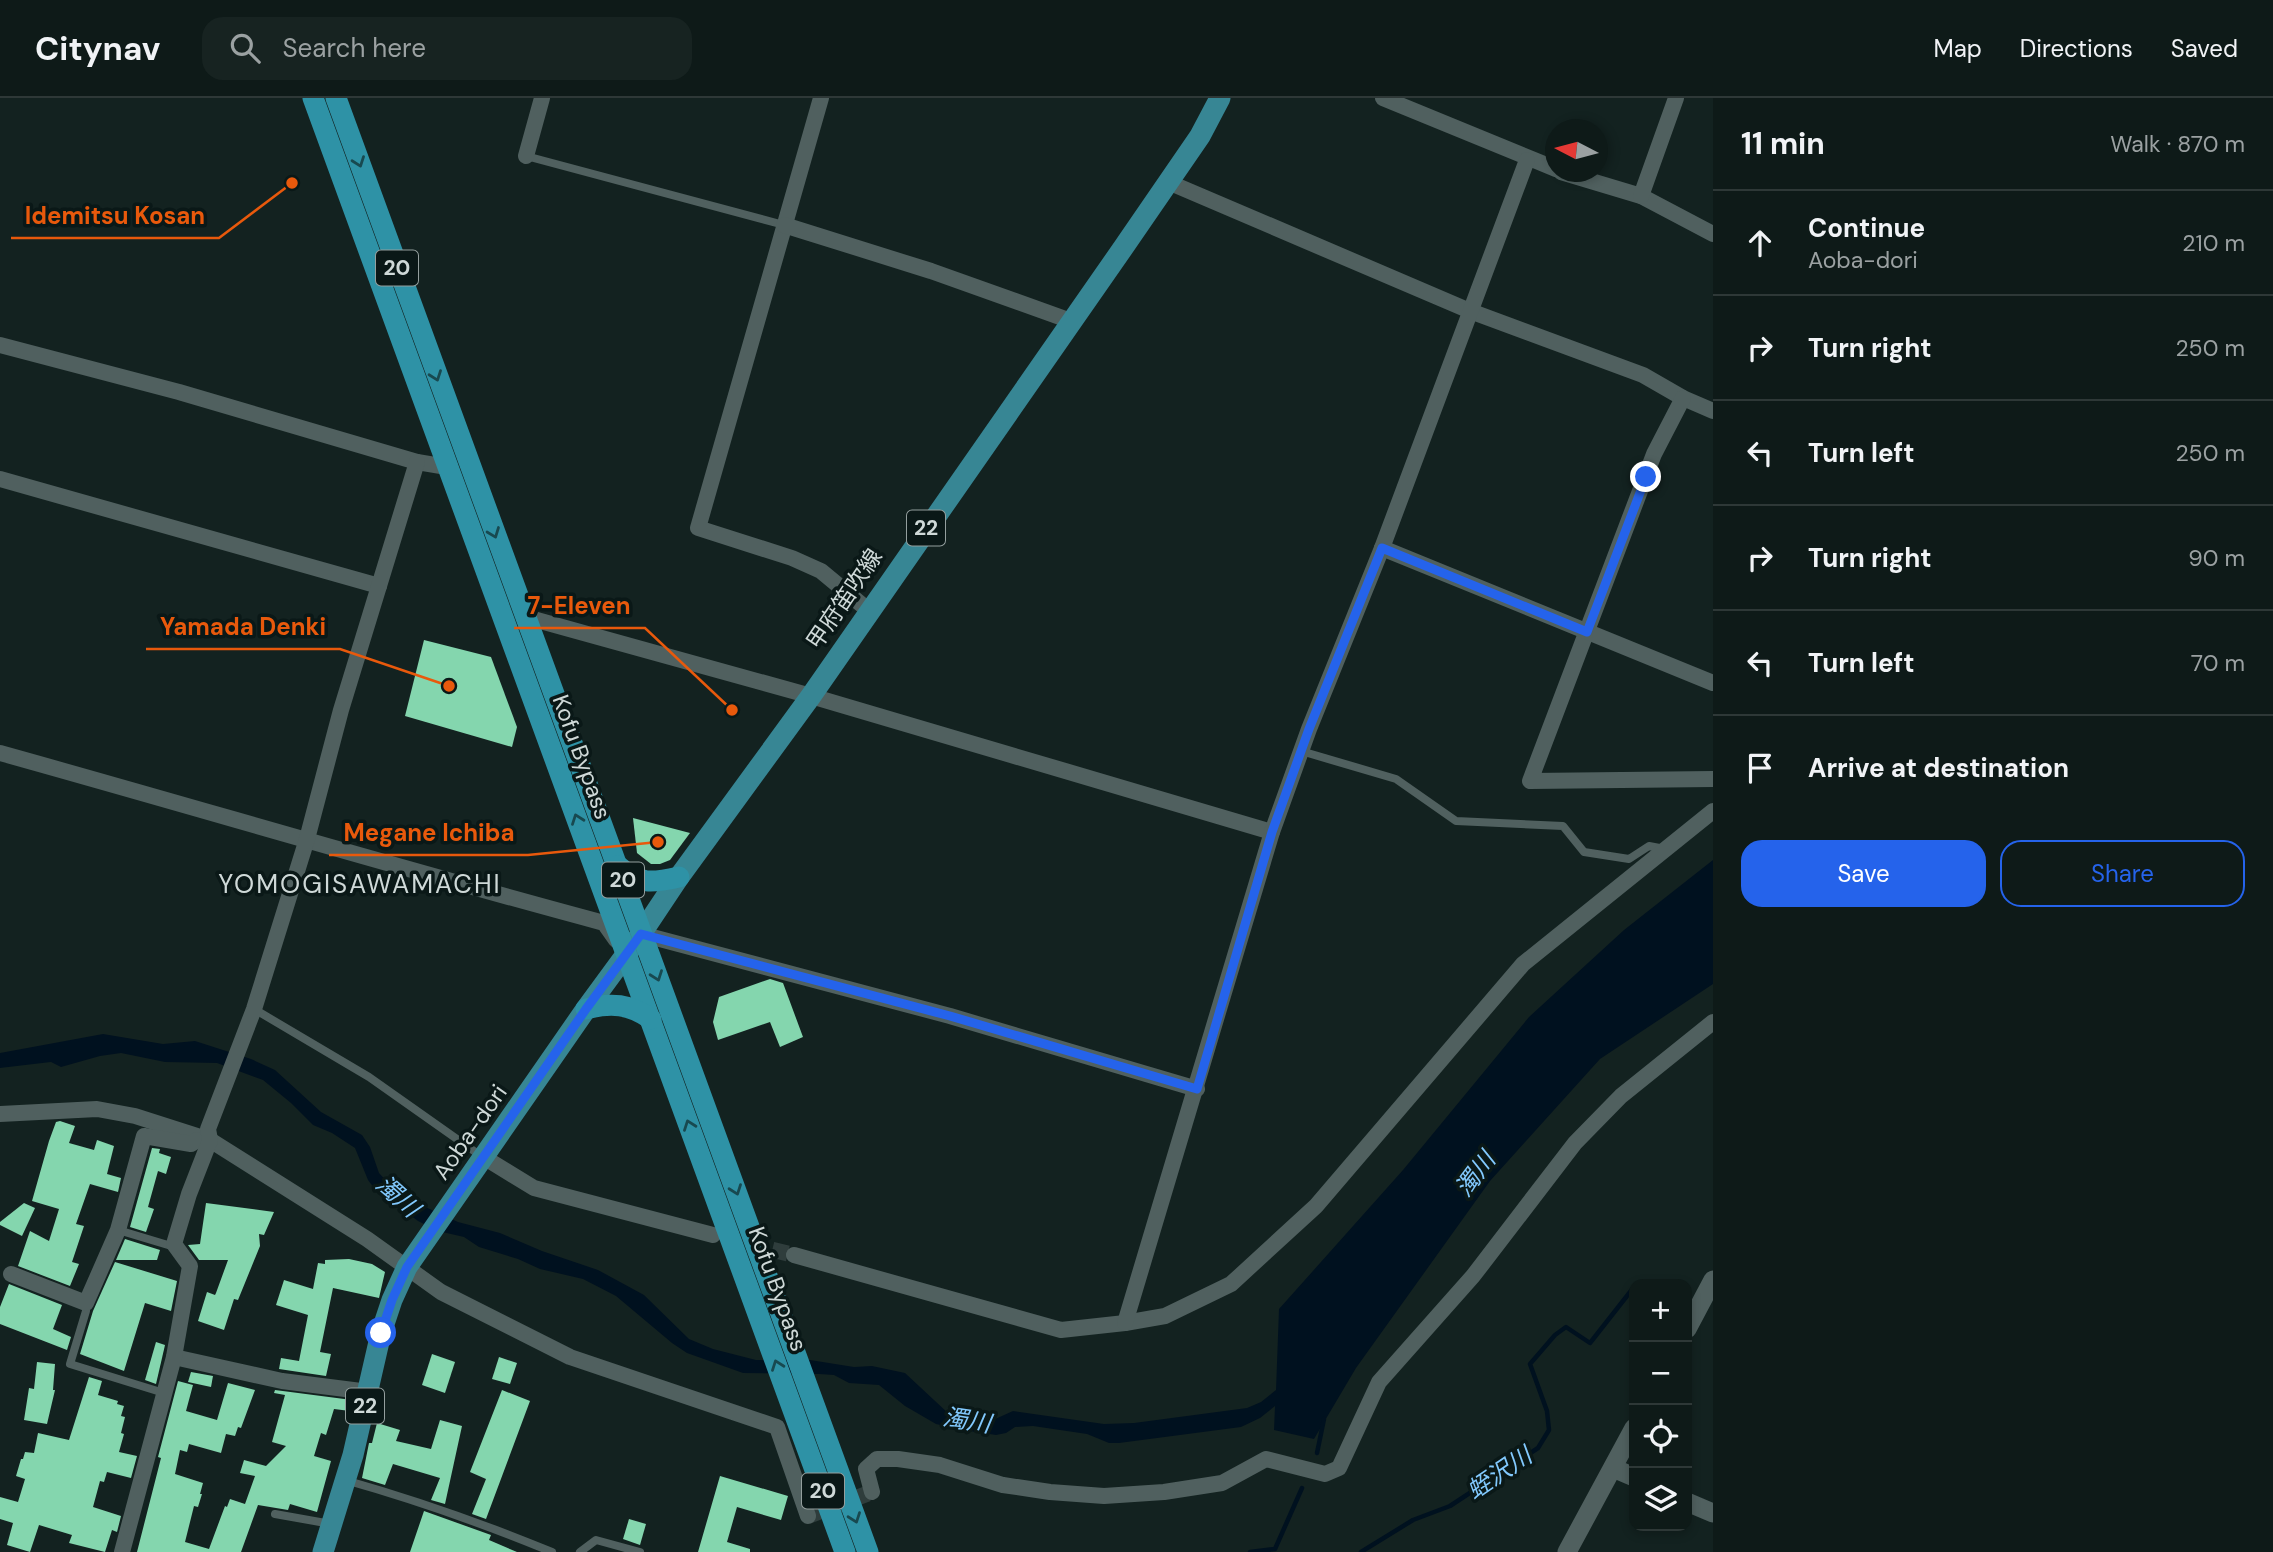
<!DOCTYPE html>
<html lang="en">
<head>
<meta charset="utf-8">
<style>
	body { margin:0; font-family:"DM Sans","Noto Sans JP",sans-serif; background:#172321; color:#f1f3f6 }
	.controls { position:absolute; right:21px; bottom:21px; display:grid; overflow:hidden; border-radius:14px; box-shadow:0 4px 10px #0003 }
	.controls button { width:63px; height:63px; display:grid; place-items:center; padding:0; border:0; border-bottom:2px solid #2e3837; background:#0e1a18; color:#f1f3f6; font:35px sans-serif }
	.compass { position:absolute; left:1545px; top:21px; width:63px; height:63px; border-radius:50%; background:#0e1a18; box-shadow:0 4px 10px #0003; rotate:276deg }
	.stop { position:absolute; width:21px; height:21px; margin:-16px; border:5px solid #2563eb; border-radius:50%; background:#fff }
	.stop.end { background:#2563eb; border-color:#fff; box-shadow:0 2px 7px #0008 }
	.list { margin:0; padding:0; list-style:none }
	h2 { display:flex; justify-content:space-between; align-items:center; height:91px; margin:0; padding:0 28px; font-size:30px }
	h2 small { font-size:23px; font-weight:400; color:#9ba1a2 }
	.list li { display:grid; grid-template-columns:46px 1fr auto; gap:21px; align-items:center; box-sizing:border-box; height:105px; padding:0 28px; border-top:2px solid #2e3837 }
	.list b { display:block; font-size:26px; white-space:nowrap }
	.list p { margin:0; font-size:23px; white-space:nowrap; color:#9ba1a2 }
	.list em { font-size:23px; font-style:normal; color:#9ba1a2 }
	.actions { display:flex; gap:14px; padding:21px 28px }
	.actions a { flex:1; padding:16px 0; border:2px solid #2563eb; border-radius:21px; text-align:center; font-size:24px; color:#2563eb }
	.actions .main { background:#2563eb; color:#fff }
	.icon { flex:none; width:38px; height:38px; fill:none; stroke:currentColor; stroke-width:2; stroke-linecap:round; stroke-linejoin:round }
	.map { position:relative; flex:none; width:1713px; height:1454px; overflow:hidden }
	header { display:flex; align-items:center; gap:42px; box-sizing:border-box; height:98px; padding:0 35px; background:#0e1a18; border-bottom:2px solid #2e3837 }
	header strong { font-size:33px }
	nav { display:flex; gap:38px; margin-inline-start:auto; font-size:24px }
	.search { width:490px; height:63px; background:#172321; display:flex; align-items:center; gap:18px; box-sizing:border-box; padding:0 24px; border-radius:21px; color:#9ba1a2; font-size:26px }
	main { display:flex }
	aside { flex:1; background:#0e1a18 }
	.map>svg:first-child { display:block }
</style>
</head>
<body>
<header>
<strong>Citynav</strong>
<div class="search"><svg class="icon" aria-label="search" viewBox="0 0 24 24"><circle cx="10" cy="10" r="6"/><path d="M15 15l6 6"/></svg>Search here</div>
<nav><a>Map</a><a>Directions</a><a>Saved</a></nav>
</header>
<main>
<div class="map">
<svg width="1713" height="1454" viewBox="0 0 1713 1454">
	<rect width="100%" height="100%" fill="#132220"/>
	<polygon fill="#00111f" points="1713,762 1713,886 1600,961 1490,1083 1356,1270 1314,1341 1274,1332 1275,1308 1260,1320 1241,1329 1119,1345 1109,1345 1087,1336 1033,1328 1015,1329 1006,1335 996,1337 963,1332 936,1326 905,1308 879,1287 849,1285 834,1277 819,1276 743,1275 687,1255 672,1245 616,1198 583,1181 540,1171 518,1161 479,1149 464,1139 438,1133 418,1123 374,1090 368,1082 355,1050 332,1035 313,1027 291,1005 263,982 217,965 165,964 121,955 100,958 61,969 51,964 0,970 0,955 103,936 163,946 195,943 251,961 275,972 321,1014 362,1037 370,1049 379,1075 390,1087 421,1107 458,1124 500,1135 542,1153 598,1172 644,1197 689,1241 713,1251 756,1262 810,1262 854,1269 872,1268 905,1275 949,1316 975,1322 993,1322 1013,1313 1104,1326 1134,1325 1247,1310 1261,1304 1276,1292 1279,1211 1403,1072 1529,919 1624,832"/>
	<g fill="none" stroke-linecap="round" stroke-linejoin="round">
		<g stroke="#00111f" stroke-width="4.5">
			<polyline points="1317,1355 1324,1321"/>
			<polyline points="1250,1454 1275,1451 1302,1390"/>
			<polyline points="1361,1454 1413,1422 1450,1408 1538,1350 1549,1332 1547,1313 1530,1266 1555,1237 1566,1229 1590,1245 1634,1189"/>
		</g>
	</g>
	<g fill="#84d6ae">
		<polygon points="424,542 491,559 517,629 512,649 405,618"/>
		<polygon points="633,720 690,735 670,762 660,766 651,766 637,755"/>
		<polygon points="770,881 783,885 803,939 780,949 770,924 718,942 713,924 719,899"/>
		<polygon points="60,1023 75,1028 69,1045 94,1052 97,1042 114,1048 107,1076 121,1080 118,1094 90,1086 76,1126 84,1128 72,1164 79,1166 70,1188 18,1168 30,1133 49,1143 59,1111 32,1103 49,1043 56,1024"/>
		<polygon points="152,1050 160,1051 159,1055 171,1059 166,1076 158,1073 148,1109 154,1111 146,1134 130,1129"/>
		<polygon points="24,1105 35,1110 22,1138 0,1127 0,1124"/>
		<polygon points="206,1105 274,1114 264,1137 259,1136 260,1148 238,1202 234,1201 224,1232 198,1223 207,1194 215,1197 216,1195 228,1162 199,1162 188,1147 200,1146"/>
		<polygon points="125,1141 160,1152 157,1162 116,1162"/>
		<polygon points="349,1161 372,1166 385,1174 379,1200 333,1190 320,1254 331,1256 326,1278 279,1271 281,1260 299,1263 308,1217 276,1207 284,1182 313,1191 318,1165 325,1166 325,1162"/>
		<polygon points="115,1164 177,1183 171,1213 145,1205 124,1273 80,1256 93,1213"/>
		<polygon points="9,1186 62,1207 53,1231 71,1239 67,1252 0,1226 0,1209"/>
		<polygon points="156,1244 165,1247 156,1286 145,1282"/>
		<polygon points="432,1256 455,1264 445,1295 422,1287"/>
		<polygon points="499,1259 517,1265 510,1286 492,1281"/>
		<polygon points="37,1264 55,1266 53,1292 55,1292 47,1326 24,1322 29,1290 34,1291"/>
		<polygon points="191,1274 213,1278 211,1289 188,1284"/>
		<polygon points="89,1279 102,1283 98,1297 118,1303 117,1306 124,1308 121,1318 125,1319 121,1335 124,1336 119,1354 137,1358 131,1380 107,1374 104,1384 100,1383 93,1409 121,1418 117,1434 112,1432 105,1454 69,1445 72,1437 39,1427 30,1454 7,1447 13,1425 0,1421 0,1399 18,1404 25,1381 16,1378 21,1361 23,1361 25,1354 34,1355 38,1335 69,1342"/>
		<polygon points="178,1283 193,1287 186,1313 217,1322 228,1285 255,1292 241,1330 238,1329 235,1338 226,1336 221,1355 189,1346 187,1354 180,1352 175,1376 203,1385 200,1396 202,1396 198,1409 194,1408 185,1444 209,1451 225,1408 227,1409 230,1401 245,1406 255,1378 240,1375 244,1362 266,1368 286,1348 272,1344 285,1297 274,1295 275,1292 352,1302 350,1313 334,1311 326,1337 321,1335 314,1358 331,1363 317,1414 290,1406 288,1412 258,1407 241,1454 137,1454 161,1360 158,1359"/>
		<polygon points="502,1292 530,1303 486,1421 472,1416 486,1381 470,1374"/>
		<polygon points="440,1322 462,1328 445,1406 431,1402 440,1380 393,1366 385,1387 362,1380 369,1345 372,1345 377,1325 400,1332 396,1343 431,1351"/>
		<polygon points="720,1378 788,1398 781,1422 737,1409 727,1444 750,1451 750,1454 698,1454"/>
		<polygon points="424,1413 491,1437 489,1442 517,1454 410,1454"/>
		<polygon points="629,1421 646,1426 640,1447 623,1441"/>
	</g>
	<g fill="none" stroke-linecap="round" stroke-linejoin="round">
		<g stroke="#2f3d3c" stroke-width="16" stroke-dasharray="16 8" stroke-linecap="butt">
			<polyline points="749,1146 794,1157"/>
			<polyline points="808,1418 872,1394"/>
		</g>
		<g stroke="#50605f" stroke-width="8">
			<polyline points="526,58 784,127"/>
			<polyline points="1301,653 1396,681 1456,723 1563,728 1584,754 1629,761 1649,748 1665,751"/>
			<polyline points="254,911 369,979 481,1058"/>
			<polyline points="118,1132 168,1147 174,1146"/>
			<polyline points="86,1205 86,1213 70,1266 164,1295"/>
			<path d="M 345,1382 C 416,1402 484,1426 552,1454"/>
			<polyline points="275,1416 331,1426"/>
			<polyline points="580,1454 596,1442 640,1454"/>
		</g>
		<g stroke="#50605f" stroke-width="16">
			<polyline points="821,0 698,430 792,460 821,473 868,512"/>
			<polyline points="1383,0 1556,71"/>
			<polyline points="526,58 542,0"/>
			<polyline points="1561,74 1641,98 1713,136"/>
			<polyline points="1168,84 1470,213 1643,277 1683,300 1713,313"/>
			<polyline points="1641,98 1676,0"/>
			<polyline points="784,127 931,173 1071,223"/>
			<polyline points="0,247 179,294 417,364 447,369"/>
			<polyline points="1683,300 1654,356 1530,683 1713,681"/>
			<polyline points="0,381 379,488"/>
			<polyline points="1382,450 1713,585"/>
			<polyline points="526,519 811,598 1272,734"/>
			<path d="M 0,655 C 201,711 402,771 604,825 L 616,842"/>
			<polyline points="641,836 950,918 1197,991"/>
			<polyline points="0,1016 97,1011 135,1018 210,1042 367,1141 441,1194 570,1259 777,1329 808,1418"/>
			<polyline points="485,1060 534,1090 713,1137"/>
			<polyline points="794,1157 1061,1232 1125,1225 1165,1218 1231,1186 1316,1108 1523,866 1713,713"/>
			<polyline points="11,1176 86,1205 118,1132 144,1038 191,1046 197,1042"/>
			<polyline points="1125,1225 1272,734 1309,631 1382,450 1527,62"/>
			<polyline points="174,1259 282,1283 369,1294"/>
			<polyline points="872,1394 866,1371 877,1361 898,1361 940,1367 1003,1387 1050,1394 1104,1398 1164,1394 1222,1385 1266,1361 1325,1376 1339,1370 1379,1284 1473,1178 1575,1045 1621,998 1713,924"/>
			<polyline points="122,1454 174,1259 190,1168 174,1146 189,1096 210,1042 208,1031 254,911 307,741 341,612 417,364"/>
		</g>
		<g stroke="#50605f" stroke-width="19">
			<polyline points="1687,1231 1713,1182"/>
			<polyline points="1613,1370 1634,1379"/>
			<polyline points="1687,1404 1713,1415"/>
			<polyline points="1567,1454 1634,1330"/>
		</g>
		<polyline stroke="#378694" stroke-width="21" points="323,1454 353,1357 381,1235 392,1202 407,1169 586,911 641,836 679,779 811,598 1123,150 1200,38 1220,0"/>
		<g stroke="#2e92a6" stroke-width="21">
			<polyline points="313,0 845,1454"/>
			<polyline points="336,0 868,1454"/>
			<path d="M 618,768 C 640,787 652,785 679,779"/>
			<path d="M 586,911 C 611,904 630,906 651,921"/>
		</g>
	</g>
	<defs><path id="oneway-chevron" d="M-2-3.5L2.5 0L-2 3.5" fill="none" stroke-width="1.6" stroke-linecap="round" stroke-linejoin="round" transform="scale(1.75)"/></defs>
	<g stroke="#184950">
		<use href="#oneway-chevron" transform="translate(359 64) rotate(70)"/>
		<use href="#oneway-chevron" transform="translate(436 278) rotate(70)"/>
		<use href="#oneway-chevron" transform="translate(494 435) rotate(69)"/>
		<use href="#oneway-chevron" transform="translate(577 721) rotate(-110)"/>
		<use href="#oneway-chevron" transform="translate(657 878) rotate(70)"/>
		<use href="#oneway-chevron" transform="translate(689 1027) rotate(-110)"/>
		<use href="#oneway-chevron" transform="translate(736 1092) rotate(70)"/>
		<use href="#oneway-chevron" transform="translate(777 1267) rotate(-110)"/>
		<use href="#oneway-chevron" transform="translate(855 1420) rotate(70)"/>
	</g>
	<g fill="none" stroke-linecap="round" stroke-linejoin="round">
		<polyline stroke="#2563eb" stroke-width="9" points="381,1235 392,1202 407,1169 586,911 641,836 950,918 1197,991 1272,734 1309,631 1382,450 1587,534 1646,379"/>
	</g>
	<g text-anchor="middle" dominant-baseline="central" stroke-width="7" stroke-linejoin="round" paint-order="stroke">
		<g fill="#0a1817" stroke="#949f9e" stroke-width="2">
			<rect x="376" y="152.5" width="42" height="35" rx="5"/>
			<rect x="907" y="412.5" width="38" height="35" rx="5"/>
			<rect x="602" y="764.5" width="42" height="35" rx="5"/>
			<rect x="346" y="1290.5" width="38" height="35" rx="5"/>
			<rect x="802" y="1375.5" width="42" height="35" rx="5"/>
		</g>
		<g font-size="21" font-weight="bold" fill="#cfd9d8">
			<text x="397" y="170">20</text>
			<text x="926" y="430">22</text>
			<text x="623" y="782">20</text>
			<text x="365" y="1308">22</text>
			<text x="823" y="1393">20</text>
		</g>
		<g font-size="23" fill="#cfd9d8" stroke="#0a1817">
			<text transform="translate(844 501) rotate(-56)">甲府笛吹線</text>
			<text transform="translate(582 659) rotate(70)">Kofu Bypass</text>
			<text transform="translate(470 1034) rotate(-55)">Aoba-dori</text>
			<text transform="translate(778 1191) rotate(70)">Kofu Bypass</text>
		</g>
		<g font-size="24" font-style="italic" fill="#82c9fe" stroke="#0a1817">
			<text transform="translate(1475 1076) rotate(-53)">濁川</text>
			<text transform="translate(398 1098) rotate(42)">濁川</text>
			<text transform="translate(967 1322) rotate(9)">濁川</text>
			<text transform="translate(1499 1375) rotate(-34)">蛭沢川</text>
		</g>
		<g font-size="26" letter-spacing="2" fill="#cfd9d8" stroke="#0a1817">
			<text x="360" y="786">YOMOGISAWAMACHI</text>
		</g>
	</g>
	<path fill="none" stroke="#e8590c" stroke-width="2.5" d="M292 85L219 140H11M732 612L645 530H514M449 588L340 551H146M658 744L528 757H329"/>
	<g fill="#e8590c" stroke="#0a1817" stroke-width="2.5">
		<circle cx="292" cy="85" r="7"/>
		<circle cx="732" cy="612" r="7"/>
		<circle cx="449" cy="588" r="7"/>
		<circle cx="658" cy="744" r="7"/>
	</g>
	<g font-size="24" text-anchor="middle" font-weight="bold" fill="#e8590c" stroke="#0a1817" stroke-width="7" stroke-linejoin="round" paint-order="stroke">
		<text x="115" y="126">Idemitsu Kosan</text>
		<text x="579" y="516">7-Eleven</text>
		<text x="243" y="537">Yamada Denki</text>
		<text x="429" y="743">Megane Ichiba</text>
	</g>
</svg>
<div class="controls">
<button>+</button>
<button>−</button>
<button><svg class="icon" aria-label="locate" viewBox="0 0 24 24"><circle cx="12" cy="12" r="6"/><path d="M12 2v4M12 18v4M2 12h4M18 12h4"/></svg></button>
<button><svg class="icon" aria-label="layers" viewBox="0 0 24 24"><path d="M12 4l9 5-9 5-9-5zM3 14l9 5 9-5"/></svg></button>
</div>
<svg class="compass" viewBox="-18 -18 36 36"><path d="M0-13l5 13h-10z" fill="#e53935"/><path d="M0 13l5-13h-10z" fill="#9ba1a2"/></svg>
<div class="stop" style="left:381px;top:1235px"></div>
<div class="stop end" style="left:1646px;top:379px"></div>
</div>
<aside>
<h2>11 min<small>Walk · 870 m</small></h2>
<ul class="list">
<li><svg class="icon" aria-label="ahead" viewBox="0 0 24 24"><path d="M12 20V5M6 11l6-6 6 6"/></svg><div><b>Continue</b><p>Aoba-dori</p></div><em>210 m</em></li>
<li><svg class="icon" aria-label="right" viewBox="0 0 24 24"><path d="M7 20v-9h11M14 6l5 5-5 5"/></svg><div><b>Turn right</b></div><em>250 m</em></li>
<li><svg class="icon" aria-label="left" viewBox="0 0 24 24"><path d="M17 20v-9H6M10 6l-5 5 5 5"/></svg><div><b>Turn left</b></div><em>250 m</em></li>
<li><svg class="icon" aria-label="right" viewBox="0 0 24 24"><path d="M7 20v-9h11M14 6l5 5-5 5"/></svg><div><b>Turn right</b></div><em>90 m</em></li>
<li><svg class="icon" aria-label="left" viewBox="0 0 24 24"><path d="M17 20v-9H6M10 6l-5 5 5 5"/></svg><div><b>Turn left</b></div><em>70 m</em></li>
<li><svg class="icon" aria-label="arrive" viewBox="0 0 24 24"><path d="M6 21V4h12l-3 4 3 4H6"/></svg><div><b>Arrive at destination</b></div></li>
</ul>
<div class="actions"><a class="main">Save</a><a>Share</a></div>
</aside>
</main>
</body>
</html>
